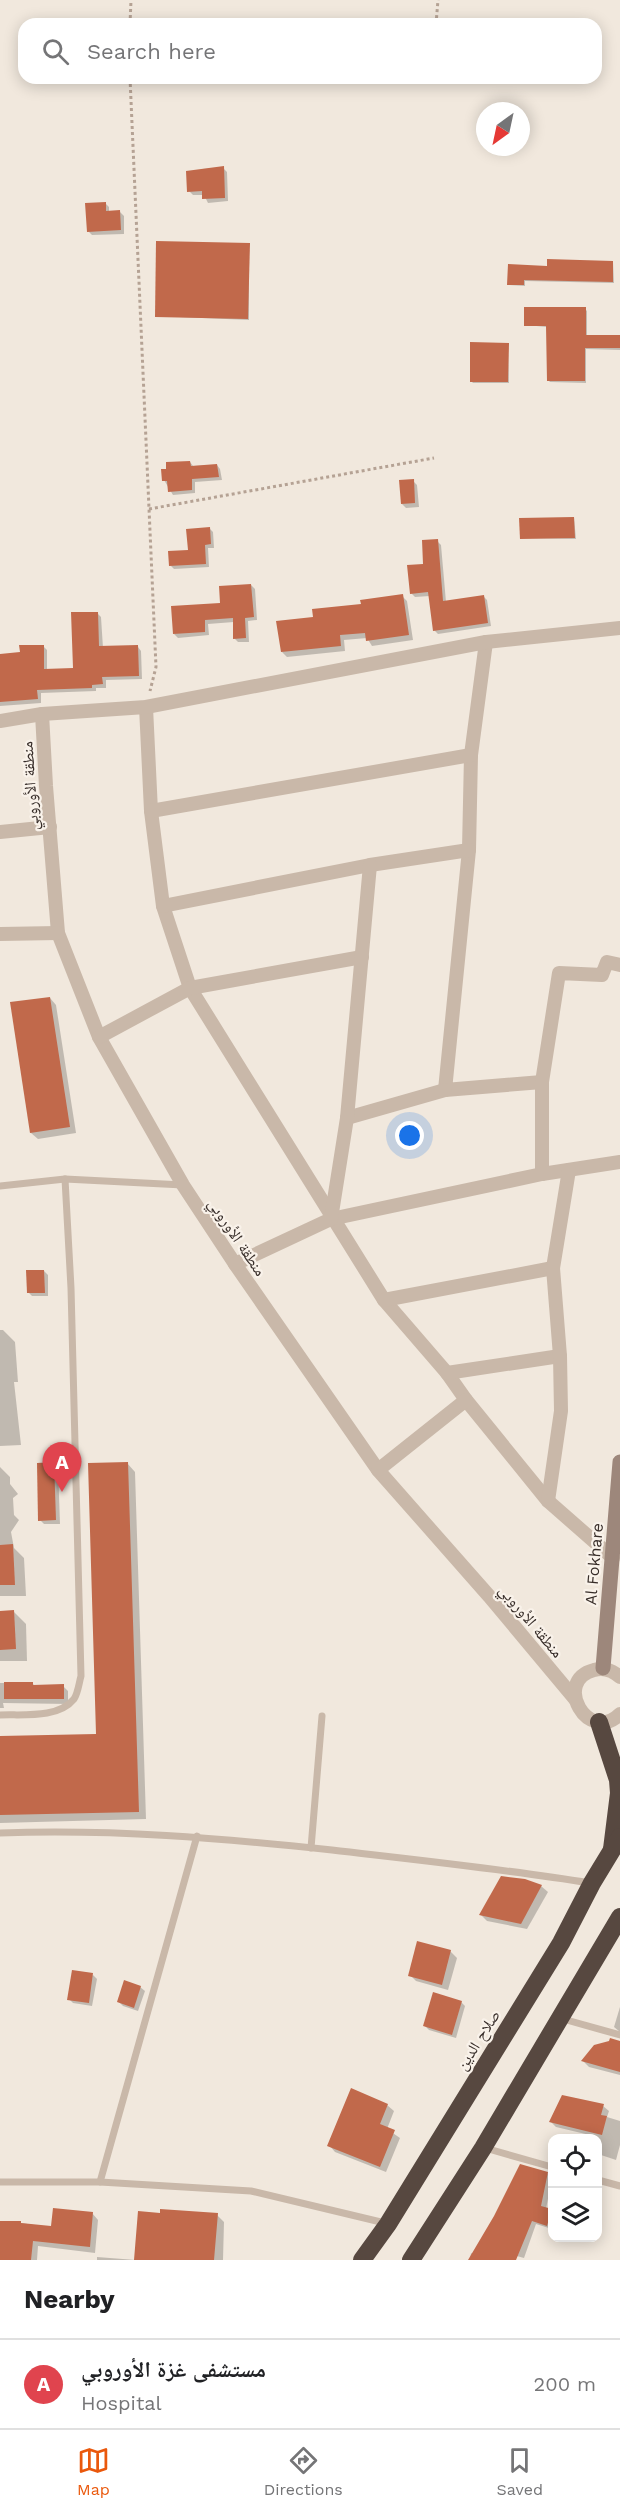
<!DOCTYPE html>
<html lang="en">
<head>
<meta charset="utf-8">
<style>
	body { margin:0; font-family:"Work Sans","Noto Naskh Arabic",sans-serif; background:#f6f6f6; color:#202124 }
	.controls { position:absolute; right:18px; bottom:18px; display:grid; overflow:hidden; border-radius:12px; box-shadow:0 3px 15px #0003 }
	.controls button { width:54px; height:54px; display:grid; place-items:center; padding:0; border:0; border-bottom:2px solid #e0e0e0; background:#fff; color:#202124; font:30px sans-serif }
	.compass { position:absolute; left:476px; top:102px; width:54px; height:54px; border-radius:50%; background:#fff; box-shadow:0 3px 15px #0003; rotate:213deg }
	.you { position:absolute; left:410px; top:1136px; width:21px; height:21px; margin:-15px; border:4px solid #fff; border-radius:50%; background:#1a73e8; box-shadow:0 0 0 9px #1a73e833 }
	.badge { display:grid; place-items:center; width:39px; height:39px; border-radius:50%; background:#ea580c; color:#fff; font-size:20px; font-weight:700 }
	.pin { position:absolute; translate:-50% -50px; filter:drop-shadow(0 2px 3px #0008) }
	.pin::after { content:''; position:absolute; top:32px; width:21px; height:18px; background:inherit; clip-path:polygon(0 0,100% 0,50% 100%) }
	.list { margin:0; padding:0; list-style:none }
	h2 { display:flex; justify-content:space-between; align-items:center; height:78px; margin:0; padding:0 24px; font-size:26px }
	h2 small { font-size:20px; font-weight:400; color:#757577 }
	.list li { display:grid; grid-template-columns:39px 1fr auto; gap:18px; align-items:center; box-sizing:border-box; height:90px; padding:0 24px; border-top:2px solid #e0e0e0 }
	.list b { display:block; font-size:22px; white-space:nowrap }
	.list p { margin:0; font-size:20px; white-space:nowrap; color:#757577 }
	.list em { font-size:20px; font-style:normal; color:#757577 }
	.icon { flex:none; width:33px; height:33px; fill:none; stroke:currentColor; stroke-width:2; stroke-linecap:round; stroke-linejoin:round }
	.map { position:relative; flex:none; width:620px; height:2260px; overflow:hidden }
	.search { position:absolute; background:#fff; box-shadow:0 3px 15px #0003; left:18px; right:18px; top:18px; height:66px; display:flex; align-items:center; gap:15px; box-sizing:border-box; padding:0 21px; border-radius:18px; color:#757577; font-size:22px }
	.sheet { height:168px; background:#fff }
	nav { display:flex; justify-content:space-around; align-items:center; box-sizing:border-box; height:84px; border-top:2px solid #e0e0e0; background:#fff; font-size:16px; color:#757577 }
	nav a { display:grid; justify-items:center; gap:3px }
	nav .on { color:#ea580c }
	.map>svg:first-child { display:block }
</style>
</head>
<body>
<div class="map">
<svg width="620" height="2260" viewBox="0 0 620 2260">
	<rect width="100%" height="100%" fill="#f1e8dd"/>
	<g fill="#0003">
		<polygon points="223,168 227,172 228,201 208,203 204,195 193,195 189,191 202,169"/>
		<polygon points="105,203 109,207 109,212 120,212 124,216 124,234 92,235 88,231"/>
		<polygon points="249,245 249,320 156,316"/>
		<polygon points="613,262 614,283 525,281 525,286 509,285 549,267"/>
		<polygon points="585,309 587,311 587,336 620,336 620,350 586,349 586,383 550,382 548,380 547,327 525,325"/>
		<polygon points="508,345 509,383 473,383 471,381"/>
		<polygon points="190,462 193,466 217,465 220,469 222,480 195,482 195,493 173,495 164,480 168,470"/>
		<polygon points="413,481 417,485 419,507 406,508 402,504"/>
		<polygon points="574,518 576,539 521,538"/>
		<polygon points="209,528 213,532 214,548 208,548 209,567 174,569 170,565 190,552"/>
		<polygon points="437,541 441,545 446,602 483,596 487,600 491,626 438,634 434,630 430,596 415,597 411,593"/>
		<polygon points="251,585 255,589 257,620 248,621 249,642 238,642 234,638 234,622 208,624 209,635 178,638 174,634"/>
		<polygon points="402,596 407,601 413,640 372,646 367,638 344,640 345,651 287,657 282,652 315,618"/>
		<polygon points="97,613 101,617 103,648 138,647 141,651 142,679 106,680 106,688 96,688 96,691 41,693 41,703 0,706 0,655 21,653 43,646 47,650 47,670 74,669"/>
		<polygon points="50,998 56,1005 76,1133 38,1139 31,1133"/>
		<polygon points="44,1271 48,1275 48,1296 32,1296 28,1292"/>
		<polygon points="0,1330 3,1330 15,1342 18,1382 14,1382 21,1445 0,1446"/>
		<polygon points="127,1463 135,1472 146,1819 0,1823 0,1738 98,1735"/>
		<polygon points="54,1464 58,1468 60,1524 44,1524 40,1520"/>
		<polygon points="0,1467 10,1477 10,1484 18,1494 13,1498 14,1515 19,1520 11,1532 14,1548 24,1558 26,1596 0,1596"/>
		<polygon points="0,1612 14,1612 26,1624 27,1661 0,1661"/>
		<polygon points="0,1683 32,1683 36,1687 63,1686 68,1691 68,1704 3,1703 4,1708 0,1708"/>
		<polygon points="525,1880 541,1886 548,1892 527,1929 487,1921 481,1915"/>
		<polygon points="450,1951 457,1958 448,1990 416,1981 410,1975"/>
		<polygon points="93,1975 97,1979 92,2006 73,2003 69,1999"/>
		<polygon points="140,1987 145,1991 138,2011 123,2006 119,2002"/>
		<polygon points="461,2002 465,2006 456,2038 429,2030 425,2026"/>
		<polygon points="620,2007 620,2032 614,2027"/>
		<polygon points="620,2042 620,2075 589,2067 583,2061"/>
		<polygon points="387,2105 394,2111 387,2129 400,2138 386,2172 335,2152 329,2145"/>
		<polygon points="603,2106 609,2111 607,2117 620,2121 620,2145 616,2160 598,2154 598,2137 556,2127 551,2122"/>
		<polygon points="547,2173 552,2178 546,2209 552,2211 552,2229 536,2224 524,2258 513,2255 511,2260 470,2260 471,2253 473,2254"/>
		<polygon points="92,2213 98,2220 95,2253 38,2246 37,2260 0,2260 0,2223 21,2223 53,2228"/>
		<polygon points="217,2215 224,2222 223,2260 97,2260 97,2257 136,2260"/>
	</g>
	<g fill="#c1694b">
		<polygon points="224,166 225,198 202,199 202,191 187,192 186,171"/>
		<polygon points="106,202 106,211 120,210 121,230 87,232 85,203"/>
		<polygon points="156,241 250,243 248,319 155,317"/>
		<polygon points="547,259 613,261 613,282 524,280 524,285 507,285 508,264 547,266"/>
		<polygon points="524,307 586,307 586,335 620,335 620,348 585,348 585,381 547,381 546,326 524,326"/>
		<polygon points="470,342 509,343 508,382 470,382"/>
		<polygon points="190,461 191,466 217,464 219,477 192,479 192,490 168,492 167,481 162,481 161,469 166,469 166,462"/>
		<polygon points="414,479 415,503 401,504 399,480"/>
		<polygon points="574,517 575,538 520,539 519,518"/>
		<polygon points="210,527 211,544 205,545 206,564 169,566 168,551 188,550 186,529"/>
		<polygon points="438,539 443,601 484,595 488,623 433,631 428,592 410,594 407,565 423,564 422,540"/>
		<polygon points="251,584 254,617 245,618 246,638 233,639 233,618 205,620 205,632 173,634 171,606 220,603 219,586"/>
		<polygon points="403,594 409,635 366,641 365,633 340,635 341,646 281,652 276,621 313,617 312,609 361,604 360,600"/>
		<polygon points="71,612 98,612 99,646 138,645 139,676 102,677 103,684 92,685 92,688 37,690 38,699 0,702 0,654 20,652 19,645 44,645 44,669 73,668"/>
		<polygon points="50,997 70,1127 30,1133 10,1002"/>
		<polygon points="26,1270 44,1270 45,1293 27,1293"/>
		<polygon points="54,1462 56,1520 38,1521 37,1463"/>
		<polygon points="128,1462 139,1812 0,1815 0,1736 96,1734 88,1463"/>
		<polygon points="13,1544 15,1585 0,1585 0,1545"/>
		<polygon points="14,1610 16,1649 0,1650 0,1611"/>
		<polygon points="4,1682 33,1682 33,1685 64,1684 64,1699 4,1699"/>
		<polygon points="501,1876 525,1879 542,1885 521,1924 479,1915"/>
		<polygon points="417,1941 451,1950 442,1985 408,1976"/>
		<polygon points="72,1970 93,1973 89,2003 67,2000"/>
		<polygon points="124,1980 141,1986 134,2008 117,2002"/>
		<polygon points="433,1992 462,2001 452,2035 423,2026"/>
		<polygon points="610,2038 620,2041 620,2072 581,2061 594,2045 609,2041"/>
		<polygon points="351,2088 388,2104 380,2124 395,2130 380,2167 327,2146"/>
		<polygon points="562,2095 604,2104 601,2115 607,2116 602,2135 549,2122"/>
		<polygon points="520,2164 548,2172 541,2206 552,2209 547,2226 532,2221 516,2260 468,2260 494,2216"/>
		<polygon points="53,2208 93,2212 90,2247 33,2241 31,2260 0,2260 0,2221 21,2221 21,2223 51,2226"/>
		<polygon points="160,2209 218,2213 214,2260 134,2260 138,2211 160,2213"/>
	</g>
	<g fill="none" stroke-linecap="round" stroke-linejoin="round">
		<g stroke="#b5a294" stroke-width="3" stroke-dasharray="3 3" stroke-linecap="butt">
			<polyline points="130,24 131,0"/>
			<polyline points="436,24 438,0"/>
			<polyline points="130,78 156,667 150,691"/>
			<polyline points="149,509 434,458"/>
		</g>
		<g stroke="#c9b8a9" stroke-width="7">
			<polyline points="0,1186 65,1179"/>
			<path d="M 0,1715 C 22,1714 58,1719 74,1699 C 78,1693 79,1683 81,1676 L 71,1288 L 65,1179 L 183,1185"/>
			<path d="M 0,1833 C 114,1829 219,1838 332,1850 C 418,1860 504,1869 590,1883"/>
			<polyline points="311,1848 322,1716"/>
			<polyline points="563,2019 620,2035"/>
			<polyline points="485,2148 552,2167"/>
			<polyline points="598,2180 620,2186"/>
			<polyline points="0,2182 100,2182 251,2191 385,2223"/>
			<polyline points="100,2182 197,1836"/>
		</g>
		<g stroke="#c9b8a9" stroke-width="14">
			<polyline points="486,642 471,755 469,850 445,1090 542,1082"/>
			<polyline points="146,707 151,811 163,906 190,988 384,1300 447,1373 466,1400 548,1501 613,1558"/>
			<polyline points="42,714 46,786 58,933 99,1037 183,1185 235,1264 378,1470 489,1596 575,1699"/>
			<polyline points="0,721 42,714 146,707 486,642 620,628"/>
			<polyline points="151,811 471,755"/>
			<polyline points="0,832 50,827"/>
			<polyline points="163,906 370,865 469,850"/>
			<polyline points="0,934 58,933"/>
			<polyline points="99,1037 190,988 362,957"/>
			<polyline points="347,1118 445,1090"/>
			<polyline points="542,1174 542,1082 559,973 602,975 607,962 620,965"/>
			<polyline points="331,1219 542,1174 620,1162"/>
			<polyline points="235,1264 331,1219 347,1118 370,865"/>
			<polyline points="384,1300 553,1268"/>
			<polyline points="447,1373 560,1356"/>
			<polyline points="378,1470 466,1400"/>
			<polyline points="548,1501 561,1411 560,1356 553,1268 569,1170"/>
			<path d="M 620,1677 C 612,1670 604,1667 594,1670 C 552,1681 588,1745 620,1714"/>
		</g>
		<polyline stroke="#9d877b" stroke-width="15" points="603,1668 620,1462"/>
		<g stroke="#574840" stroke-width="18">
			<polyline points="599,1722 618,1780 619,1793 612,1849"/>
			<polyline points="362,2260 388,2224 561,1943 592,1883 620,1837"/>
			<polyline points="411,2260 483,2148 620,1917"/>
		</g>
	</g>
	<g text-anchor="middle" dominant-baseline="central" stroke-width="4.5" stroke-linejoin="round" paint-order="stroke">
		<g font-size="16" fill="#372d29" stroke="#f9f2ea">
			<text transform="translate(30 786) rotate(-94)">منطقة الأوروبي</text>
			<text transform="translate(237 1237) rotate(56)">منطقة الأوروبي</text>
			<text transform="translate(594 1564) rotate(-85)">Al Fokhare</text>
			<text transform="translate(531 1621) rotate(50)">منطقة الأوروبي</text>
			<text transform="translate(478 2040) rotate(-58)">صلاح الدين</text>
		</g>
	</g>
</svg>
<div class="controls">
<button><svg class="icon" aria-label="locate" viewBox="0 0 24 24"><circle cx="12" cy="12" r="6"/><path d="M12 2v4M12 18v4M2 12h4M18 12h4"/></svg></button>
<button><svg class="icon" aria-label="layers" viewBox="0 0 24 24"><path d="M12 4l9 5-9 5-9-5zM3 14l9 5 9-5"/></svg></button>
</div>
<svg class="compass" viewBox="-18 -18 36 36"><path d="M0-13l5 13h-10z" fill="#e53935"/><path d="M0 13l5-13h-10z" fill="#757577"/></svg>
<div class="you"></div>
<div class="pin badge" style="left:62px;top:1492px;background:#e0444e">A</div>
<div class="search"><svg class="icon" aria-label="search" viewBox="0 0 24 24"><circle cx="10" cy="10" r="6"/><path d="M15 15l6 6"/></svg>Search here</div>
</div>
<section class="sheet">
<h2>Nearby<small></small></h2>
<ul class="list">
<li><span class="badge" style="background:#e0444e">A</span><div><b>مستشفى غزة الأوروبي</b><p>Hospital</p></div><em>200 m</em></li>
</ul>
</section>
<nav>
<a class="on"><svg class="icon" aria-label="map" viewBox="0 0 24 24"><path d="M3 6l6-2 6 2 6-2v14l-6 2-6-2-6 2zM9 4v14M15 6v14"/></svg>Map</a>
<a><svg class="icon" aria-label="directions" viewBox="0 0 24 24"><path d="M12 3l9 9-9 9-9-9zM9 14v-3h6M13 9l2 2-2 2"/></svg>Directions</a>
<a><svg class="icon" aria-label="saved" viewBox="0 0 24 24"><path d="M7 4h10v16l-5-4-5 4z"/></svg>Saved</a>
</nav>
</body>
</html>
